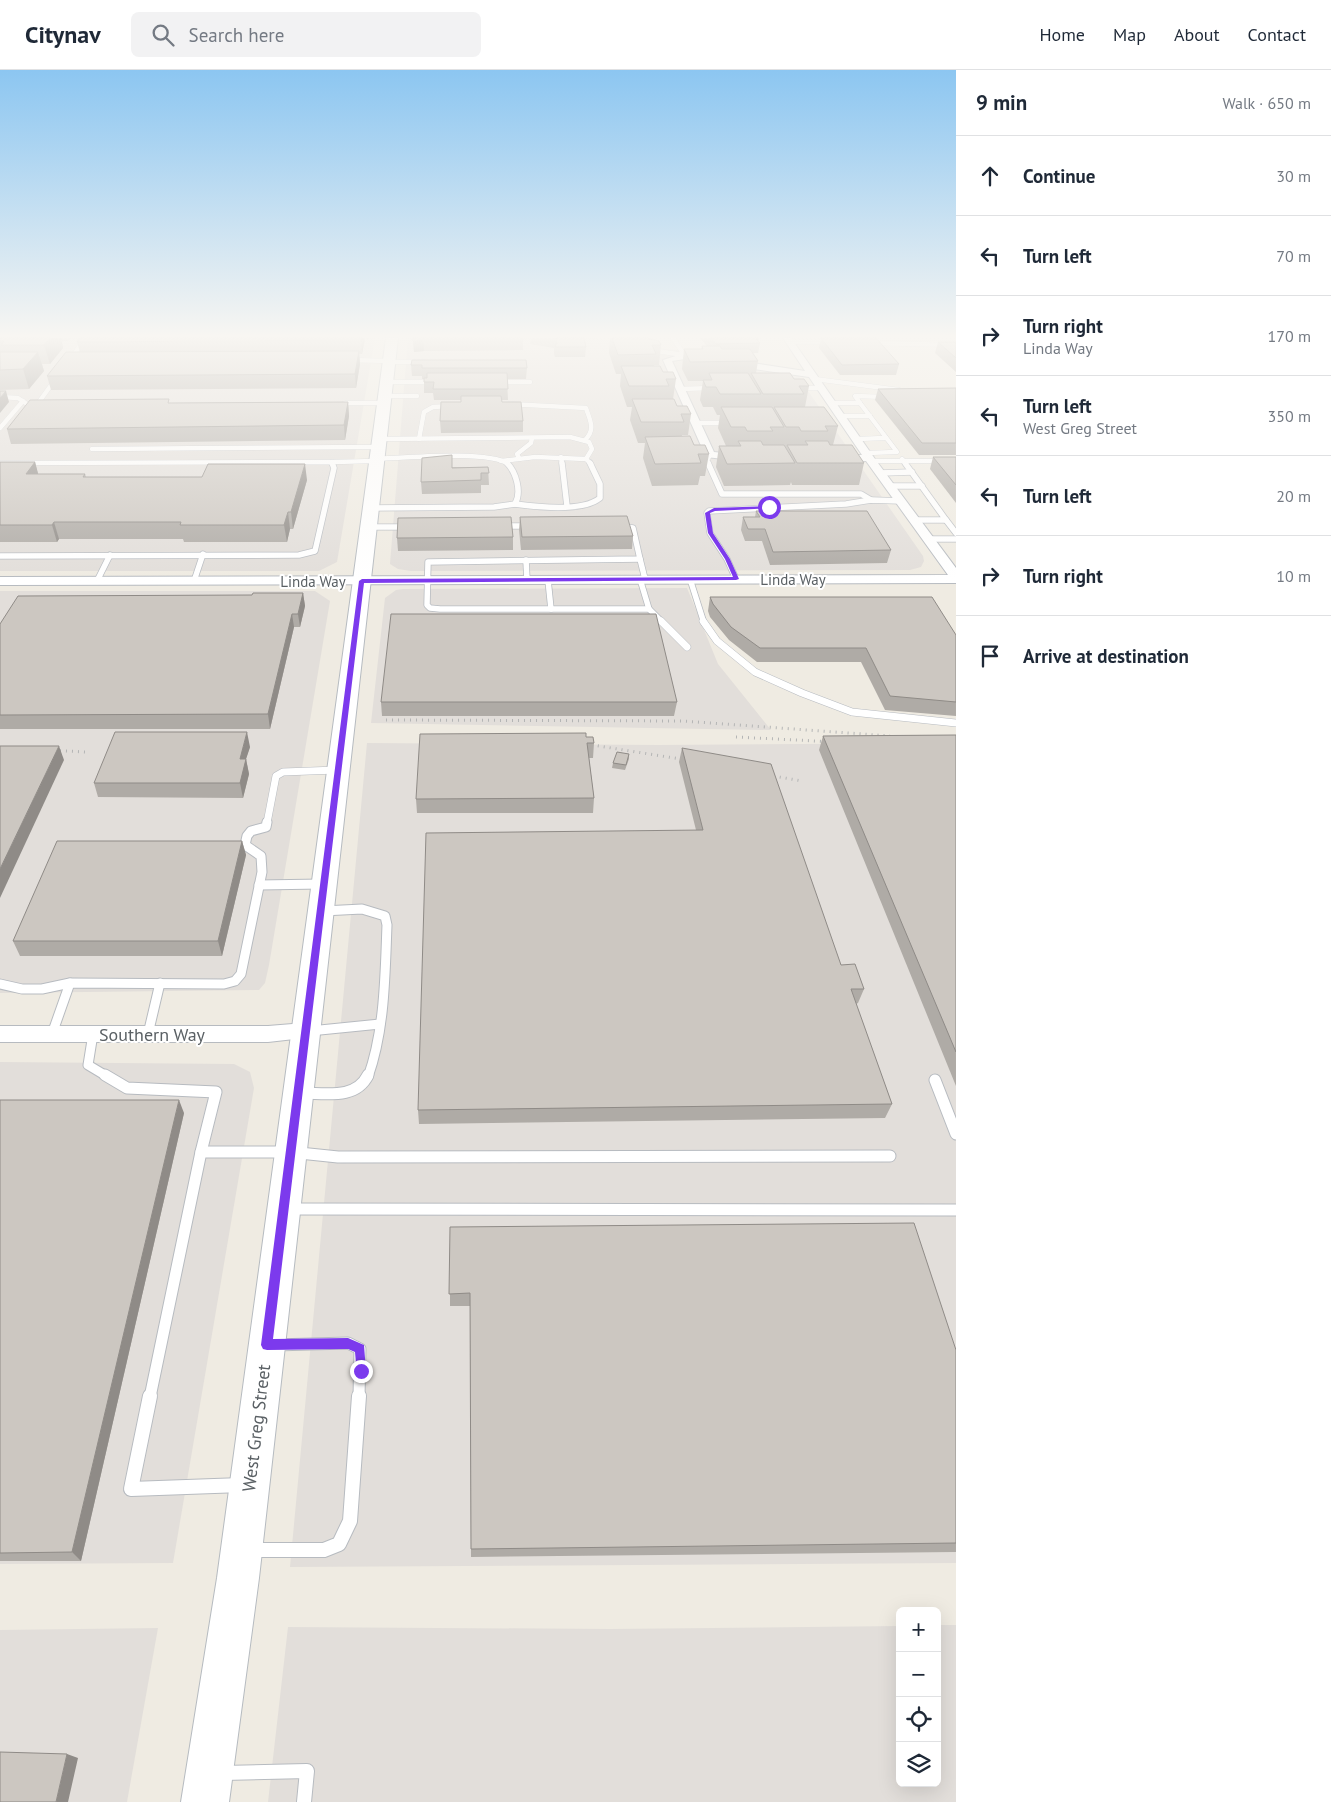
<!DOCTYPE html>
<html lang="en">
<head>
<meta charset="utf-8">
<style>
	body { margin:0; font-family:"PT Sans",sans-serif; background:#f2f2f3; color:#1f2937 }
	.controls { position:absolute; right:15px; bottom:15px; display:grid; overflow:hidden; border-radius:8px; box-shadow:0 5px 20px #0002 }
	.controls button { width:45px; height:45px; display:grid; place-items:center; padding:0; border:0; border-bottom:1px solid #e0e1e3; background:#fff; color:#1f2937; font:25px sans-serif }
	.stop { position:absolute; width:15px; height:15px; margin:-11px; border:4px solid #7c3aed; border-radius:50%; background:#fff }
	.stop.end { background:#7c3aed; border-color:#fff; box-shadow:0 1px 5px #0008 }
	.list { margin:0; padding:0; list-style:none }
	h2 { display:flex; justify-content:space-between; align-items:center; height:65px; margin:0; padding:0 20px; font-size:21px }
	h2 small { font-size:16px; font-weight:400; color:#747a83 }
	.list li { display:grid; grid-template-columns:32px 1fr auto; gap:15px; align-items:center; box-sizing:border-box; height:80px; padding:0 20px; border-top:1px solid #e0e1e3 }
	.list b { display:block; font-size:19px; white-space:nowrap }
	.list p { margin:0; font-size:16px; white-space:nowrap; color:#747a83 }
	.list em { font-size:16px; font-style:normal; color:#747a83 }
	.icon { flex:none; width:28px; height:28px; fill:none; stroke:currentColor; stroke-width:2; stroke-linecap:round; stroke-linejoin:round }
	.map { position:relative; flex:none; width:956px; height:1732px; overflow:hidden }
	header { display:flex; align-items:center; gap:30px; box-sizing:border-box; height:70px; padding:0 25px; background:#fff; border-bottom:1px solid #e0e1e3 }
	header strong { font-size:24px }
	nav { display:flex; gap:28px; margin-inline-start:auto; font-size:18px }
	.search { width:350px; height:45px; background:#f2f2f3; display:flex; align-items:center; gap:12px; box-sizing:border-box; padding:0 18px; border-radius:8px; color:#747a83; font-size:19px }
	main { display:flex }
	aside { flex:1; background:#fff }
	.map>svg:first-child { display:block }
</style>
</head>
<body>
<header>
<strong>Citynav</strong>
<div class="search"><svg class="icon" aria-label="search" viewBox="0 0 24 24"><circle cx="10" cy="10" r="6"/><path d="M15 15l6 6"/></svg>Search here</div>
<nav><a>Home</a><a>Map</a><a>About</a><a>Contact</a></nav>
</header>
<main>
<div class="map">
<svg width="956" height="1732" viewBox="0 0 956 1732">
	<rect width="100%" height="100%" fill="#efebe2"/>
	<g fill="#e2deda">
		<polygon points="0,268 375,268 337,492 319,501 0,501"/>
		<polygon points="408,268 595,268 794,298 808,321 923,486 924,491 921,497 910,500 411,501 398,499 390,494"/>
		<polygon points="687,518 718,594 771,660 371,653 385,528 396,520 403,519"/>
		<polygon points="0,521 315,521 330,531 269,895 265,913 259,920 0,923"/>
		<polygon points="367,673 658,675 956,673 956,1493 290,1497"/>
		<polygon points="0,992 234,994 250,1002 254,1018 173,1493 0,1494"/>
		<polygon points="937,1555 956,1555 956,1732 268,1732 288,1557 610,1559 900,1556 900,1713 937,1713"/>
		<polygon points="158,1558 127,1732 0,1732 0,1560"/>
	</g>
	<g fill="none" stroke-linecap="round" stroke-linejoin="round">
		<g stroke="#b7bbc0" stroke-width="5">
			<g id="service-far5">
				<polyline points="673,268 685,286"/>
				<polyline points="789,272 832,272"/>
				<polyline points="870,273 956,275"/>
				<polyline points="650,280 684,285"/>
				<polyline points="73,290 71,289 85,268"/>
				<polyline points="349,290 389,291"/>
				<polyline points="389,292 424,292"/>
				<polyline points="815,309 899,320"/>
				<polyline points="386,312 436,312"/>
				<polyline points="496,312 530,312"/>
				<polyline points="798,318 821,318"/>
				<polyline points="680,319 712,318"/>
				<polyline points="385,326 417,326"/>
				<polyline points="0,327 18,328 30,336 36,336"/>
				<polyline points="831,333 860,333 897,382 866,383"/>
				<polyline points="860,333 855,326 887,327"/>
				<path d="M 509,334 L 586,338 C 590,351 596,359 585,370"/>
				<polyline points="36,336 57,307"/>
				<polyline points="337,336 347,333 384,333"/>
				<polyline points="840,346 870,346"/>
				<polyline points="696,353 730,353"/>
				<polyline points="0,358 23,331"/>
				<polyline points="379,369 570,367 589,372 592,379 586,389"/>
				<polyline points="419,369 424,342 433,337 451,336"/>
				<polyline points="856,369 886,368"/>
				<polyline points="92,379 378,377"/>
				<polyline points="561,387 562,394"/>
				<polyline points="519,388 517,384 531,373 532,368"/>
				<path d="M 377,389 C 403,388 489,380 508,394"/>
				<polyline points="902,389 904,391 956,391"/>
				<polyline points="501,391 535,387 586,389 591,394"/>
				<polyline points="871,391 904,391 906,394"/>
				<polyline points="332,392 376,391"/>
				<polyline points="0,393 332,392 333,394"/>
				<polyline points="709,394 707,390 710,385"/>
			</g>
		</g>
		<g stroke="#b7bbc0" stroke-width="7">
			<g id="service-far4">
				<polyline points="562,393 567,436"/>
				<polyline points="708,393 722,424 861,424 871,430"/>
				<polyline points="905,393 946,450 914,450"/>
				<polyline points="880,403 912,402"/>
				<polyline points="890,416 922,416"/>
				<path d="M 515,434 C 537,437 583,442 600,428 L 600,414 L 590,393"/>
				<path d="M 370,438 L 494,437 L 515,434 C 522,422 516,402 507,393"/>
				<polyline points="946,450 956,463"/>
				<polyline points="502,456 531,456"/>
				<polyline points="619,456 633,458 640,489 428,492 427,535 430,538 440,539 649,539 663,553"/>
				<polyline points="368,457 409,457"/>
				<polyline points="929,469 956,469"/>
				<polyline points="0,486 299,485 315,481 334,398 332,393"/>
				<polyline points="640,489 645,509"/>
				<polyline points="526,490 527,510"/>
				<polyline points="640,509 649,539"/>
				<polyline points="690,509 704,553"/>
				<polyline points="736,509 727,489 710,463 707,443 709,441 846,434 871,430 901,431"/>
				<polyline points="548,510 551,539"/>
				<polyline points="97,511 110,485"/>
				<polyline points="194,511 203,484"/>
			</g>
		</g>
		<g stroke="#b7bbc0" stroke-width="8">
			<g id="service-far3">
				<polyline points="661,551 687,577"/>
				<polyline points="703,551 717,571 755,602 802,623 852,642 956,653"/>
				<polyline points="267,753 276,706 283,702 337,700"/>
			</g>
		</g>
		<g stroke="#b7bbc0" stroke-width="11">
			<g id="service-far2">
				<polyline points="259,815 322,814"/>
				<path d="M 323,841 L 362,839 L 385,846 L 387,855 C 385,905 385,959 368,1007"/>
				<polyline points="0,914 22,919 42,919 70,913 224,914 235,911 241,904 262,802 261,786 245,775 247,766 251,761 266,757 267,752"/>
				<polyline points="310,961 380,954"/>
				<polyline points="52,964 70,913"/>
				<polyline points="93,964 88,995 108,1007"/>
				<polyline points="148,964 160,913"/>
			</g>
		</g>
		<g stroke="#b7bbc0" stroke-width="13">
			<g id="service-far1">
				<polyline points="105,1005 127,1018 216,1022 201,1082"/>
				<polyline points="935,1010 956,1064"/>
				<path d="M 302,1023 C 325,1023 356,1030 368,1005"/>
				<polyline points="291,1139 956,1140"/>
				<polyline points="274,1275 348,1273 360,1279 359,1327"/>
				<polyline points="150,1327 201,1082 290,1082 338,1087 890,1086"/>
			</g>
		</g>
		<g stroke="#b7bbc0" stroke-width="16">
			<g id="service">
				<polyline points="150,1326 131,1419 242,1415"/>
				<polyline points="251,1480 324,1480 339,1474 350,1451 359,1326"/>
				<polyline points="223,1703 307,1701 304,1732"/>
			</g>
		</g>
		<g stroke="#b7bbc0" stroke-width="2">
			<g id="minor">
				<polygon points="783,268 791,268 875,389 956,498 956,513 0,515 0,507 948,505 866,391 832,390 831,388 836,385 862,385 809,307 685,289 672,291 714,382 741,385 746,388 741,391 706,387 663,290 685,283 805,301"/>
				<polygon points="305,953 312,955 315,961 312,967 268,972 0,972 0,956 268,956"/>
			</g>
		</g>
		<g stroke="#b6bbc0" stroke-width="2">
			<polygon id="secondary" points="386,268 398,268 259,1508 229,1732 181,1732 217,1508"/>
		</g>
		<use href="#service-far5" stroke="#fff" stroke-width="4.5"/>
		<use href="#service-far4" stroke="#fff" stroke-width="5.5"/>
		<use href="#service-far3" stroke="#fff" stroke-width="7"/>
		<use href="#service-far2" stroke="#fff" stroke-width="9"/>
		<use href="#service-far1" stroke="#fff" stroke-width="11"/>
		<use href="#service" stroke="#fff" stroke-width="14"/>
		<use href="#minor" fill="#fff" fill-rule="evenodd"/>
		<use href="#secondary" fill="#fff" fill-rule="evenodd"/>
		<g stroke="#b4b5b5" stroke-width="3" stroke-dasharray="1 5" stroke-linecap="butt">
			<polyline points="386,650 683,651 890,666"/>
			<polyline points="736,667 836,672"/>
			<polyline points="580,673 693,691"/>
			<polyline points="48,680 85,682"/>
			<polyline points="762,704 802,711"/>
		</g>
	</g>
	<g fill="#afaba6">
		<polygon points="0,268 71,268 68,271 62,271 63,278 50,294 42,294 44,301 29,319 0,320"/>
		<polygon points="80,268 371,268 371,269 365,269 362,284 359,284 360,294 356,318 51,320 47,306 80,282 77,272"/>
		<polygon points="413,268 523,268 523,280 424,281 414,282"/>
		<polygon points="531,268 584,268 586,277 585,287 555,287 554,284 554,278 530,274"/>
		<polygon points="610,268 649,268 661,275 659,295 654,295 654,296 663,302 676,309 673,329 677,336 691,344 688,365 682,365 682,366 694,375 709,384 705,406 700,406 698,415 652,416 643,388 645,373 638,373 630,350 632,337 627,337 620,316 621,304 616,304 609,283"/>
		<polygon points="700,268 758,268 758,271 760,273 758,283 753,283 758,291 756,303 794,309 809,316 805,337 838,356 833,375 864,393 859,415 792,415 791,412 790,415 724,416 716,397 719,376 726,376 718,358 720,345 717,345 713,337 703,337 700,330 703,311 688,311 682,299 684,279 701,279 702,276 707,276"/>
		<polygon points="821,268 899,294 896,305 840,305 819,278"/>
		<polygon points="938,272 956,272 956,302 935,283"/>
		<polygon points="411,295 527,298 526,309 507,309 508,330 502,330 502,332 523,351 523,362 441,363 440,351 461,332 461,330 434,330 433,323 424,323 424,309 422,309 422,306 412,306"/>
		<polygon points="956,318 956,385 919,385 875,330 878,319"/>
		<polygon points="348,332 349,346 345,370 11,374 7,359 170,333"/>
		<polygon points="933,387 956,387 956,433 930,399"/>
		<polygon points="0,392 35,392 38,404 85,404 86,407 307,410 293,459 290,459 287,472 184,472 183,469 59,469 57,472 0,472"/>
		<polygon points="452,397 488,397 489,415 481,415 481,423 422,424 421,412"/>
		<polygon points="756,441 891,480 887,493 770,495 762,471 745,471 741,460 743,447 755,447"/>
		<polygon points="520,447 633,466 632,479 521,480 519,460"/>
		<polygon points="513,467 513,480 398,481 397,468"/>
		<polygon points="303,523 305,536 300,557 294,557 270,659 0,659 0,554 252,525"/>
		<polygon points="710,527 956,565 956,646 885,640 861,592 757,592 729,570 710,547 708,541"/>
		<polygon points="381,632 677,632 674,646 382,646"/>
		<polygon points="956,665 956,1016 819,680 823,666"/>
		<polygon points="586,667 594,673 593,688 589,688 594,728 593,743 417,743 416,729"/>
		<polygon points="250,677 246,689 249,704 243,728 98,727 94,713"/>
		<polygon points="682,678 841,895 864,919 858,933 856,934 892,1034 885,1048 419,1054 418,1040 696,760 679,692"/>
		<polygon points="629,684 629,689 625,700 612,698 613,693"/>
		<polygon points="242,771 246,785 222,886 20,886 13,871"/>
		<polygon points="0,1030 184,1043 81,1491 0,1491"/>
		<polygon points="450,1157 956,1280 956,1482 471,1487 470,1236 450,1236"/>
	</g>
	<g fill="#8f8b87">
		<polygon points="50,268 61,268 63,278 50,294 44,275"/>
		<polygon points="362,268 365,268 362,284 361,270"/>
		<polygon points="423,270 424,281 414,282 413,271"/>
		<polygon points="359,281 360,294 356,318 355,304"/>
		<polygon points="38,282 44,301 29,319 23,299"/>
		<polygon points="6,321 9,332 0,343 0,328"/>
		<polygon points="348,332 349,346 345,370 344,355"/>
		<polygon points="35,392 39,407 26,404"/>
		<polygon points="305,394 307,410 293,459 291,442"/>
		<polygon points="288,442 290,459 287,472 284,455"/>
		<polygon points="54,452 59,469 57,472 52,455"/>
		<polygon points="303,523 305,536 300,557 298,544"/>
		<polygon points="292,544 294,557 270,659 268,644"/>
		<polygon points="247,662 250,677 246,689 249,704 243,728 240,713 240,689"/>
		<polygon points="59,676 64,690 0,828 0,799"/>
		<polygon points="242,771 246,785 222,886 218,871"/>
		<polygon points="179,1030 184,1043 81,1491 72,1482"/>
		<polygon points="67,1684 78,1688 68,1732 56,1732"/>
	</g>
	<g fill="#ccc7c1" stroke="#8f8b87">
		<polygon points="0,268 50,268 44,275 1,275 4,271 0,271"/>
		<polygon points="80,268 362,268 361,270 77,272"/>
		<polygon points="413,268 523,268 523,270 423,270 413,271"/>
		<polygon points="556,268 584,268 586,277 556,277 555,274 557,274"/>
		<polygon points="612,268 649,268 649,269 659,271 661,275 652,275 656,284 618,285"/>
		<polygon points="711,268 758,268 759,269 756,269 760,273 716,274"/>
		<polygon points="821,268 876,268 899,294 842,295"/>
		<polygon points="938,272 956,272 956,288"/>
		<polygon points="702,276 720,276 722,279 750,279 758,291 690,292 684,279 703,279"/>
		<polygon points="359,281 355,304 47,306 66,282"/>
		<polygon points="0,282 38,282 23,299 0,300"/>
		<polygon points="412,290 526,290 527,298 422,298 422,295 411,295"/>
		<polygon points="621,296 660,296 663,302 673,302 676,309 666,309 669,316 629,316"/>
		<polygon points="427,303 507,303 508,319 433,319 434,312 424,312 424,308 427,308"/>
		<polygon points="709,303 748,303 761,324 720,324 716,317 706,317 703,310 712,310"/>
		<polygon points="751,303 790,303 794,309 804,309 809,316 799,316 804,324 763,324"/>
		<polygon points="956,318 956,373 922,373 878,319"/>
		<polygon points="0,321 6,321 0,328"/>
		<polygon points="461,326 501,326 502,332 521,332 523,351 440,351 441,332 461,332"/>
		<polygon points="169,329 168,333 348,332 344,355 7,359 30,330"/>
		<polygon points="632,329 674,329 677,336 687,336 691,344 681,344 684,352 641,352"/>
		<polygon points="721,337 772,337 784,357 770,357 773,361 747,361 745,357 731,357"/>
		<polygon points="774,337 824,337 838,356 825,356 828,361 801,361 799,357 786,357"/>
		<polygon points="690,366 694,375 705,375 709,384 698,384 701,393 655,394 645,367"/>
		<polygon points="738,371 761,371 763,375 784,375 795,393 727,394 719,376 741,376"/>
		<polygon points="805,371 828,371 830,375 852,375 864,393 797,393 787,375 808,375"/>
		<polygon points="452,385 452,398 488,397 489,403 481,403 481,410 421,412 422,388"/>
		<polygon points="933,387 956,387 956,415"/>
		<polygon points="0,392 35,392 26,404 85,404 83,407 202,407 208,394 305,394 291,442 288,442 284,455 180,455 181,452 54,452 52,455 0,455"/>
		<polygon points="756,441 867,441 891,480 773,482 765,459 748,459 743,447 760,447"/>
		<polygon points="627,446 633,466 522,467 520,447"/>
		<polygon points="511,447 513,467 397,468 398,448"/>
		<polygon points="253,523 303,523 298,544 292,544 268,644 0,645 0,554 18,526 252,525"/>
		<polygon points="710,527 932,527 956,565 956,632 890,626 866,578 760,578 731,557 713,534"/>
		<polygon points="391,544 656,544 677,632 381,632"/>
		<polygon points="115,662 247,662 240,689 246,689 240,713 94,713"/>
		<polygon points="586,663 586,667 593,667 594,673 587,673 594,728 416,729 420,664"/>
		<polygon points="956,665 956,982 823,666"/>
		<polygon points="0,676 59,676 0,799"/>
		<polygon points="682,678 771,694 841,895 855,894 864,919 851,919 892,1034 418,1040 426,763 703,760"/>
		<polygon points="617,682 629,684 626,695 613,693"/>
		<polygon points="57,771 242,771 218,871 13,871"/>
		<polygon points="0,1030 179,1030 72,1482 0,1483"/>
		<polygon points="914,1153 956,1280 956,1473 471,1479 470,1223 449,1224 450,1157"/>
		<polygon points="0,1682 67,1684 56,1732 0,1732"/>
	</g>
	<linearGradient id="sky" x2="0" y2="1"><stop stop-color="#8cc6f1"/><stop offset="0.52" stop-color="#f8f6f2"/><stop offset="1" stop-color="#f8f6f2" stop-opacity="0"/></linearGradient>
	<rect width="956" height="511" fill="url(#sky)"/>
	<polygon fill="#7c3aed" points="769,436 771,438 715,441 710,443 713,463 730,489 739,509 736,510 364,513 273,1269 348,1268 364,1275 366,1301 365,1305 361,1306 357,1305 355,1282 348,1279 267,1280 263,1279 261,1275 359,511 362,509 733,507 725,489 708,463 705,443 714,438"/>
	<g text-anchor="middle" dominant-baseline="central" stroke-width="4" stroke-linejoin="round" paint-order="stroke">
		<g font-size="15" fill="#5a6064" stroke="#fff">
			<text x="793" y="509">Linda Way</text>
			<text x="313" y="511">Linda Way</text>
		</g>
		<g font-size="18" fill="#5a6064" stroke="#fff">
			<text x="152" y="964">Southern Way</text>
			<text transform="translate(256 1358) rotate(-83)">West Greg Street</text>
		</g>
	</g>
</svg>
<div class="controls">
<button>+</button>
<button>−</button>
<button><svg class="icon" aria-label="locate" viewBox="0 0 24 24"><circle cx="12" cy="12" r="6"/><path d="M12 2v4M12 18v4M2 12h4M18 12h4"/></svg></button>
<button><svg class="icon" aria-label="layers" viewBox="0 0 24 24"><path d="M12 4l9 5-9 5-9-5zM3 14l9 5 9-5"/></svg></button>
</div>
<div class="stop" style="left:769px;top:437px"></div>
<div class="stop end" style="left:361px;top:1301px"></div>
</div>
<aside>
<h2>9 min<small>Walk · 650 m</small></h2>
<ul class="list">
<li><svg class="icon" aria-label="ahead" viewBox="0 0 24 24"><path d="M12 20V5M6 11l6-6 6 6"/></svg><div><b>Continue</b></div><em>30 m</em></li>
<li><svg class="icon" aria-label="left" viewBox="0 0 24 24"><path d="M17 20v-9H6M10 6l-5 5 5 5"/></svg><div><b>Turn left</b></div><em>70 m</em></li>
<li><svg class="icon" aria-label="right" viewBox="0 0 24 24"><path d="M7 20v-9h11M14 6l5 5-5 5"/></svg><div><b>Turn right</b><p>Linda Way</p></div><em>170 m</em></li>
<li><svg class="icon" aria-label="left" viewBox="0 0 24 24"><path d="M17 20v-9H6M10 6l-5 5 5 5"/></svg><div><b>Turn left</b><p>West Greg Street</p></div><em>350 m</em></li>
<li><svg class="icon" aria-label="left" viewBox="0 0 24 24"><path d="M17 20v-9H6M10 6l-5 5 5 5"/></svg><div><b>Turn left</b></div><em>20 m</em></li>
<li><svg class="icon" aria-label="right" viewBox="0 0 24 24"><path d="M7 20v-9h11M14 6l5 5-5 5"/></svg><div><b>Turn right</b></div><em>10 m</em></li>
<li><svg class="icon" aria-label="arrive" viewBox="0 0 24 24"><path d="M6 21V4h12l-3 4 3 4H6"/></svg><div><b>Arrive at destination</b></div></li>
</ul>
</aside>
</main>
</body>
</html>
